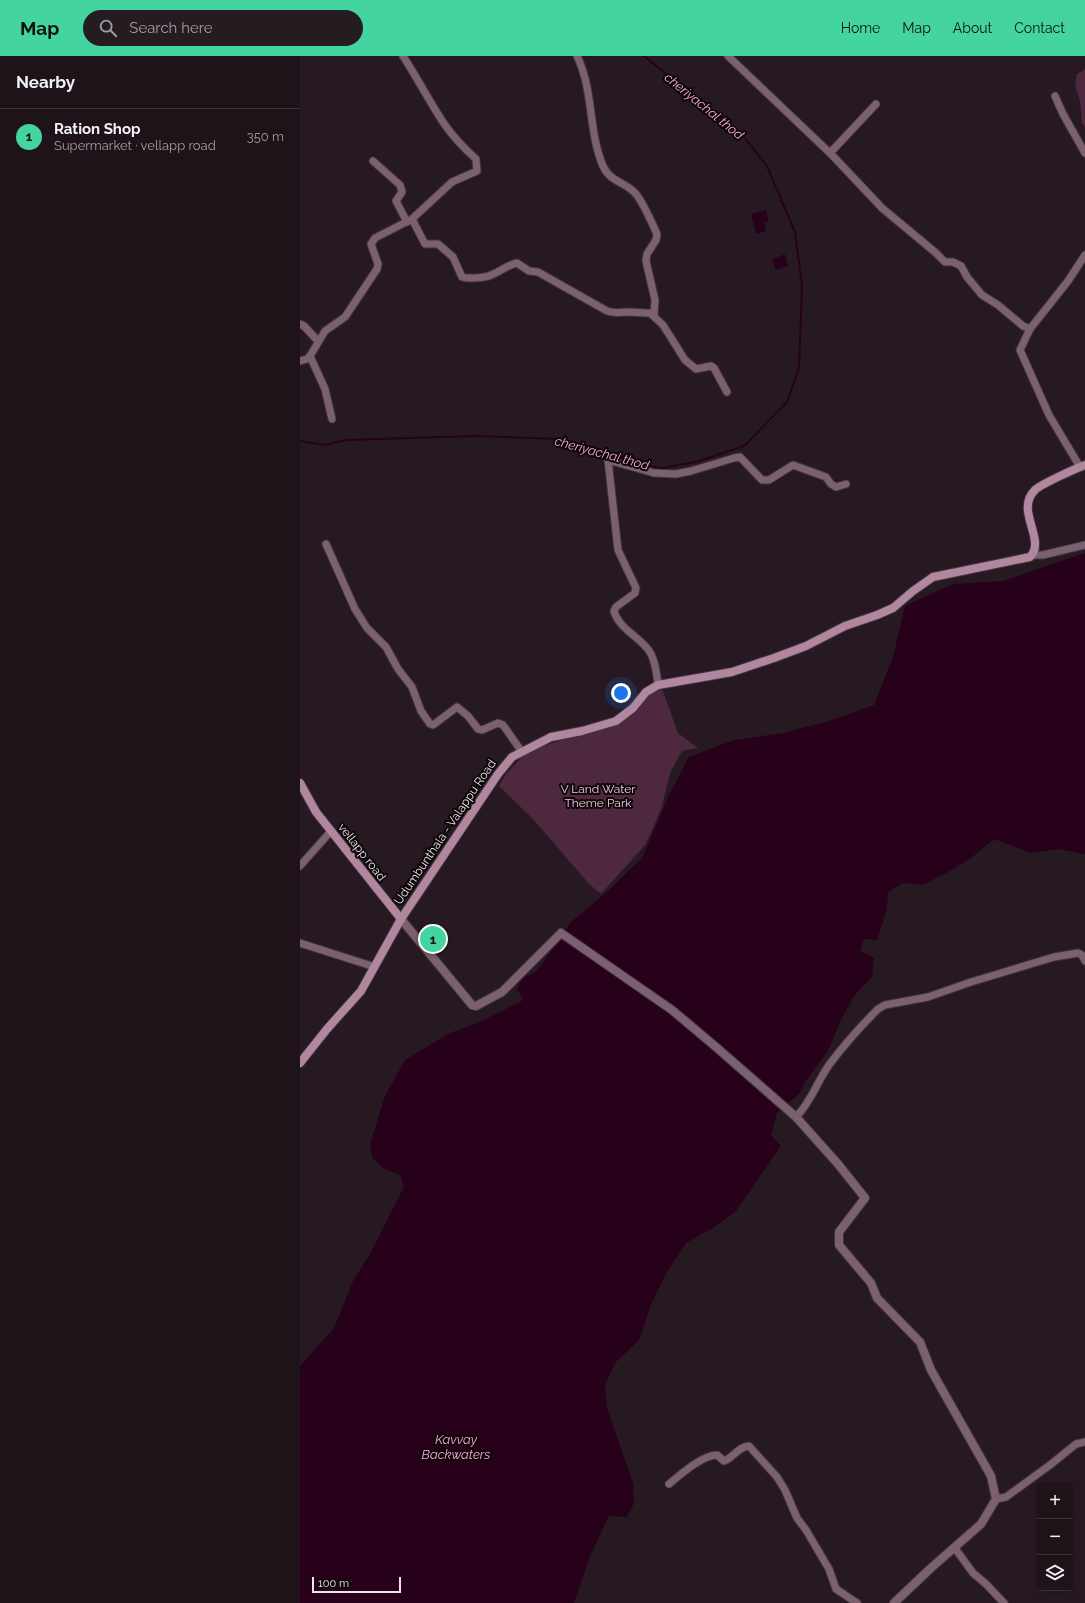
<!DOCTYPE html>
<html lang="en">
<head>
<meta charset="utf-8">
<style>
	body { margin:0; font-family:Raleway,sans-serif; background:#251c22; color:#f1f3f6 }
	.controls { position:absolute; right:12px; bottom:12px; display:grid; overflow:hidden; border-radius:4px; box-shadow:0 2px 10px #0003 }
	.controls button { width:36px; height:36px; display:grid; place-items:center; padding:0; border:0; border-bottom:1px solid #3b3238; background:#1d1319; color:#f1f3f6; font:20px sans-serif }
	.scale { position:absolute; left:12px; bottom:10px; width:89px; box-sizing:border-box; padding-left:4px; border:2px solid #eee4e9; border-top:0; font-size:11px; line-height:14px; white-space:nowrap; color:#eee4e9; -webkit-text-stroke:3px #0c0709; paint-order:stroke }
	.you { position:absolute; left:321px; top:637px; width:14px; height:14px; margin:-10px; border:3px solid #fff; border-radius:50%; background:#1a73e8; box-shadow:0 0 0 6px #1a73e833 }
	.badge { display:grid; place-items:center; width:26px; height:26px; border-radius:50%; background:#43d4a0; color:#111; font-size:13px; font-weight:700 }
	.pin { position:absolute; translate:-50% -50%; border:2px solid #fff; box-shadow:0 1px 4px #0006 }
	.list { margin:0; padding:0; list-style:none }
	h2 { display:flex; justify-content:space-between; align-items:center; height:52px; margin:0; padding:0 16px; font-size:17px }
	h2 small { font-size:13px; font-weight:400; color:#a09ea2 }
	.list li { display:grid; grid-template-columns:26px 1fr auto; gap:12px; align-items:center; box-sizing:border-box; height:56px; padding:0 16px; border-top:1px solid #3b3238 }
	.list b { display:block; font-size:15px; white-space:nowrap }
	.list p { margin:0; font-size:13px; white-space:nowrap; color:#a09ea2 }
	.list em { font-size:13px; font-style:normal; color:#a09ea2 }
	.icon { flex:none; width:22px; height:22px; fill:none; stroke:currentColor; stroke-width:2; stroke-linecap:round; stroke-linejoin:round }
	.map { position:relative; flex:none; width:785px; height:1547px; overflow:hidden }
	header { display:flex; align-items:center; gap:24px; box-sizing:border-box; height:56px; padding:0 20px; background:#43d4a0; color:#111 }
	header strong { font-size:19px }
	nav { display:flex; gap:22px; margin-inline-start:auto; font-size:14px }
	.search { width:280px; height:36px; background:#251c22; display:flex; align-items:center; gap:10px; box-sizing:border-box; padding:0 14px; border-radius:22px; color:#a09ea2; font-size:15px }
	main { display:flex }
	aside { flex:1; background:#1d1319 }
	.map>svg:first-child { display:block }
</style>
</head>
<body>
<header>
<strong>Map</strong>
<div class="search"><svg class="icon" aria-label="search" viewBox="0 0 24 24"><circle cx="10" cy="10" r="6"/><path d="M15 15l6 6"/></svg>Search here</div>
<nav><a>Home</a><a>Map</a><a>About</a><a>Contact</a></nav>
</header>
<main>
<aside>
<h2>Nearby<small></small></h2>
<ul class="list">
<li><span class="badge">1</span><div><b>Ration Shop</b><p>Supermarket · vellapp road</p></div><em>350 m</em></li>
</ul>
</aside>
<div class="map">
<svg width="785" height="1547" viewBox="0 0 785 1547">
	<rect width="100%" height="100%" fill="#271921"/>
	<g fill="#4d283e">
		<polygon points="785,13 785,71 782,67 780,45 775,30 777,18"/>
		<polygon points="361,630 378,677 398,692 382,695 371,715 361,753 346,788 301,838 289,828 233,763 199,730 206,718 223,700 233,694 269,681 305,672"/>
	</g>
	<g fill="#270019">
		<polygon points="466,154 469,165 464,167 466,175 456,178 451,158"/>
		<polygon points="485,198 488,210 476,214 472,204"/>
		<polygon points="785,497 785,798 758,793 731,797 694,783 671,802 650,815 623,829 603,827 588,836 587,853 577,884 564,883 560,895 574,902 572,921 554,940 540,966 528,995 505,1026 500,1037 477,1057 471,1079 481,1090 436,1155 413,1172 386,1187 367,1216 350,1251 340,1283 315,1307 305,1329 307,1352 333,1427 334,1447 327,1461 309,1460 290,1500 274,1547 0,1547 0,1310 34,1272 53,1225 70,1198 104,1131 100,1119 84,1113 72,1101 70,1088 85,1040 105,1004 150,977 178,967 223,944 217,933 223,922 237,915 271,866 309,834 342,802 369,739 389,701 434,684 483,677 529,665 574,649 593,601 605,550 653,528 703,525"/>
	</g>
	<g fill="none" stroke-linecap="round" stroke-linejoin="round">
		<polyline stroke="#270019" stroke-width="2" points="0,385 25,389 46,384 174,380 259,383 292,391 335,407 361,412 396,406 444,390 487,346 499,312 502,230 495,176 467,110 444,81 344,0"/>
		<g stroke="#43353d" stroke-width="9">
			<g id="minor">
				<path d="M 277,0 C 294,35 288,75 303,110 C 310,126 325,126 335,137 C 341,143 353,169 357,178 L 356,184 L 347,198 L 346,205 L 355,244 L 354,260"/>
				<polyline points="428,0 532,99 582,152 636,197 645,206 653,206 661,210 667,221 682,239 698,249 723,270 730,273 720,294 749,359 780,411"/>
				<polyline points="755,40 763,58 785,97"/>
				<polyline points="530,97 576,48"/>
				<polyline points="73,105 100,129 102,136 96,145 107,166"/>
				<path d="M 112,163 L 125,188 L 138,188 L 153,201 L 162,221 C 169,223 184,222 191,219 C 200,216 207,209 217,207 L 229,215 L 238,216 L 307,255 C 317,258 317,256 327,256 C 334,256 342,257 350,257 L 363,269 L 385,304 L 396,313 L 411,310 L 414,312 L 427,336"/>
				<polyline points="0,268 4,270 18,285"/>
				<polyline points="730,273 768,225 785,199"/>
				<polyline points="10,300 25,333 32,363"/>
				<path d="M 0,305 L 7,303 L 10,300 L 25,275 L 45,261 L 77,213 L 78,208 L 71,188 L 75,182 L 112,163 L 152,126 L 177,115 L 176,103 C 165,93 154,82 145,69 C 130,47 118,23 103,0"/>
				<polyline points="26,488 55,553 67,572 86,591 98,613 112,631 121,655 130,668 133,669 157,651 168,660 178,673 182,674 198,667 203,669 222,696"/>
				<polyline points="732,499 743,499 785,489"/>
				<path d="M 358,629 C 357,619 356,608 351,598 C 343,582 319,574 314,555 L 316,551 L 335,537 L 336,532 L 318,494 L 308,404 L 354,417 L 376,418 L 391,415 L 434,402 L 440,401 L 462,424 L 469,424 L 493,409 L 526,421 L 531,428 L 536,431 L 546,428"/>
				<polyline points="0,810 31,775"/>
				<polyline points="0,887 75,911"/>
				<path d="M 496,1061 C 511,1046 517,1026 529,1009 C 544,989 561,970 578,953 L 585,949 L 628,941 L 671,926 L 754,901 L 778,897 L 782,899 L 785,905"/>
				<path d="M 369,1428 C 380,1419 402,1399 417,1399 L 424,1405 C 433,1402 439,1390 449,1390 L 477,1421 L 485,1434 L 497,1462 L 506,1474 L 529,1513 L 536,1533 L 557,1547"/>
				<polyline points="696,1443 706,1441 750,1409 776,1388 785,1386"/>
				<polyline points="654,1491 673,1517 686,1528 704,1547"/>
			</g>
		</g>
		<g stroke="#43353d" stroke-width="10">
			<polyline id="tertiary" points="101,863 172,949 176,950 202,936 261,877 372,954 416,991 496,1061 538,1108 565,1142 539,1176 539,1189 571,1227 577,1242 620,1286 631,1314 691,1420 696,1443 681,1468 631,1512 594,1547"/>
		</g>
		<g stroke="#43353d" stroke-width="10">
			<g id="secondary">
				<polyline points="0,727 16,756 101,863"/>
				<path d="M 0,1007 L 27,973 L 61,935 L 101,863 L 198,718 L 212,701 L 251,681 L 282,675 L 316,665 L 333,652 L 346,636 L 358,629 L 432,616 L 474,602 L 506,590 L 545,570 L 577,559 L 593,552 L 613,535 L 633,521 L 730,501 C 747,484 714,454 735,434 C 741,428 775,413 785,409"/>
			</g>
		</g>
		<use href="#minor" stroke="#7b616f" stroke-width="7"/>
		<use href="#tertiary" stroke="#7b616f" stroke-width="8"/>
		<use href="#secondary" stroke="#b0879e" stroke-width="8"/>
	</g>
	<g text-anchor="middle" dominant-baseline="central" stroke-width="4" stroke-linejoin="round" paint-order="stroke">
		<g font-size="12" fill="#fac5e2" stroke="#0c0709">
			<text x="298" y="733">V Land Water<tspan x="298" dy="14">Theme Park</tspan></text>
		</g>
		<g font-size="12" fill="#eee4e9" stroke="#0c0709">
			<text transform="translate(145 776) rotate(-56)">Udumbunthala - Valappu Road</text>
			<text transform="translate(62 796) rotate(52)">vellapp road</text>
		</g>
		<g font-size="13" font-style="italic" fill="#ffa9da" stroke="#0c0709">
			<text transform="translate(404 50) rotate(39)">cheriyachal thod</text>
			<text transform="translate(302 397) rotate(15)">cheriyachal thod</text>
			<text x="156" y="1383">Kavvay<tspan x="156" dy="15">Backwaters</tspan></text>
		</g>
	</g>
</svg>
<div class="controls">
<button>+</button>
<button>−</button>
<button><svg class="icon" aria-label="layers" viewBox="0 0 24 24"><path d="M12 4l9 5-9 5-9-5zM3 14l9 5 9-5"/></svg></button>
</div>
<div class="scale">100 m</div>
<div class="you"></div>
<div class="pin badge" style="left:133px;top:883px">1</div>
</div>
</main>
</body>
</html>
